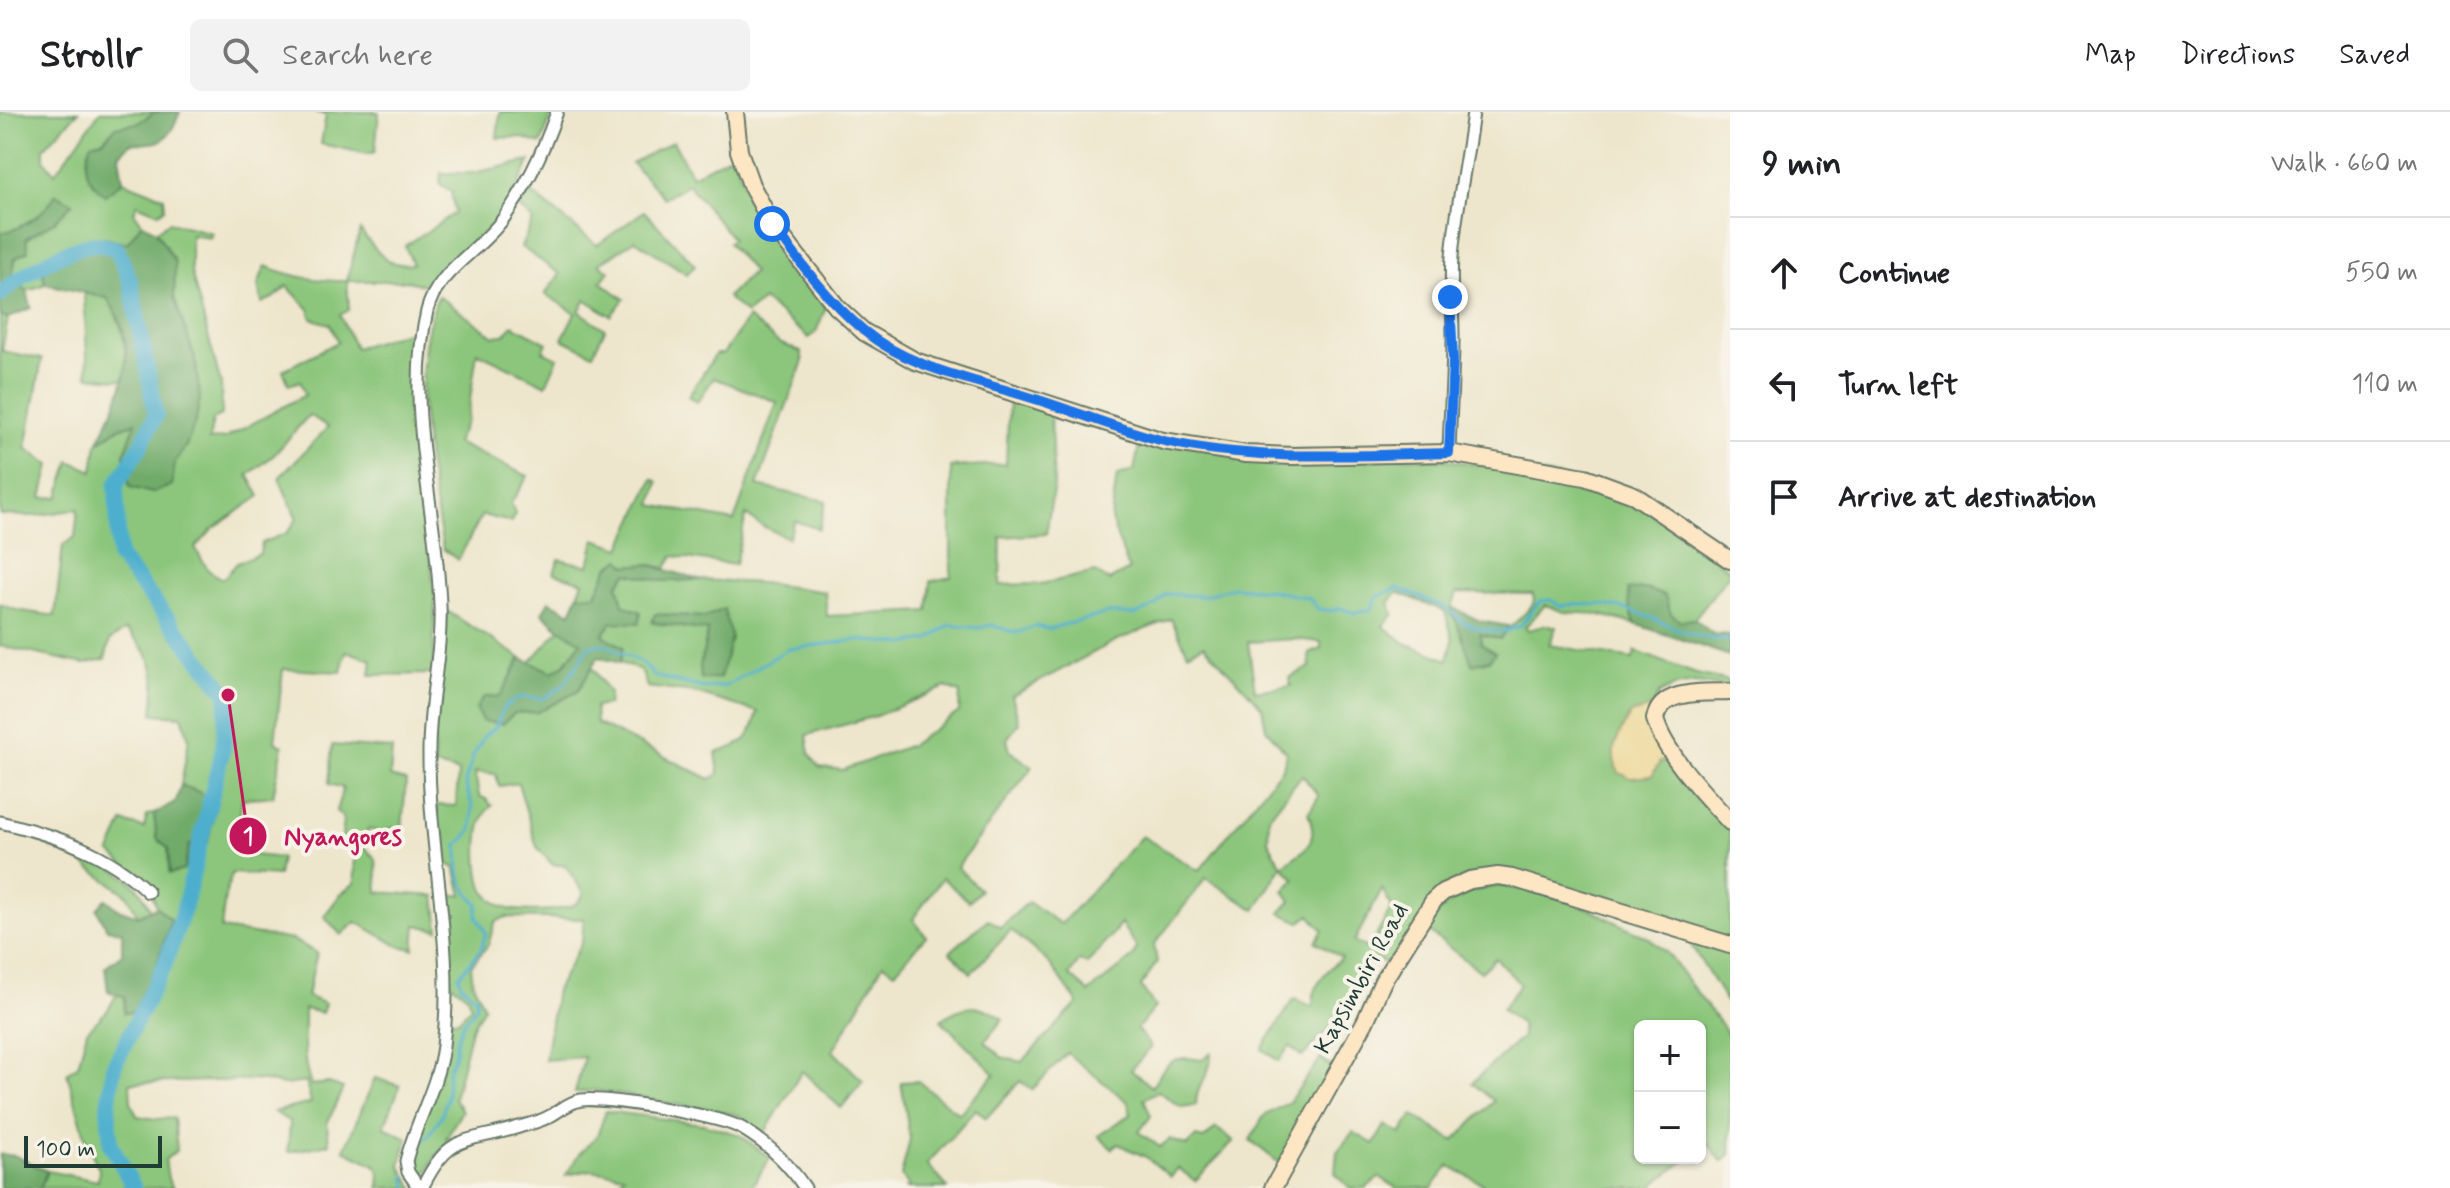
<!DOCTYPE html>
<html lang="en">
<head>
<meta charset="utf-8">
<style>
	body { margin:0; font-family:Mynerve,sans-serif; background:#f2f2f2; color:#202124 }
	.controls { position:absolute; right:24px; bottom:24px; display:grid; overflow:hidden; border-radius:12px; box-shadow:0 2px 6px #0004 }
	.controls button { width:72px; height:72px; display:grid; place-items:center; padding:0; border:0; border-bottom:2px solid #e0e0e0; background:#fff; color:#202124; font:40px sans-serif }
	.scale { position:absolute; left:24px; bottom:20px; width:138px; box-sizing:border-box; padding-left:8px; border:4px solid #1f3d34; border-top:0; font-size:22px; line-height:28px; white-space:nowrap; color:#1f3d34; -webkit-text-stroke:6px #f7f3e8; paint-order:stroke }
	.stop { position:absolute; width:24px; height:24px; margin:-18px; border:6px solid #1a73e8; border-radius:50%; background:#fff }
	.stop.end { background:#1a73e8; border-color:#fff; box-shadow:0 2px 8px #0008 }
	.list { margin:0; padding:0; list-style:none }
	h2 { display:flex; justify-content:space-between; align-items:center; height:104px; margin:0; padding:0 32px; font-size:34px }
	h2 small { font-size:26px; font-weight:400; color:#757577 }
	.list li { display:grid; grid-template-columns:52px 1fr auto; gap:24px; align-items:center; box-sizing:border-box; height:112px; padding:0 32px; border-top:2px solid #e0e0e0 }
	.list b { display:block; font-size:30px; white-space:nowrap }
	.list em { font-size:26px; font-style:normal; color:#757577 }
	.icon { flex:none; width:44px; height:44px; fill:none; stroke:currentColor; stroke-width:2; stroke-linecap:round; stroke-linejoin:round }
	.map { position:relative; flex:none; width:1730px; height:1076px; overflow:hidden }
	header { display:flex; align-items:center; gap:48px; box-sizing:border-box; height:112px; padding:0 40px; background:#fff; border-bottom:2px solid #e0e0e0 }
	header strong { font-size:38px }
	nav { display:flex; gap:44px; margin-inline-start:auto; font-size:28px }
	.search { width:560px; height:72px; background:#f2f2f2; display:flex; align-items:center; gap:20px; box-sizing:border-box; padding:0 28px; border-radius:12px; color:#757577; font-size:30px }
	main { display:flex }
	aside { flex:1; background:#fff }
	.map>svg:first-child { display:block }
</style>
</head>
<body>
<header>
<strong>Strollr</strong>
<div class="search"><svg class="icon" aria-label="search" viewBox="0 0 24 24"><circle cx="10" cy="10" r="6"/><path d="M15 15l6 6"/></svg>Search here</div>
<nav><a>Map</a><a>Directions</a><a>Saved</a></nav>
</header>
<main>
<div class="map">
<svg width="1730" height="1076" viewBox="0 0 1730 1076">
	<rect width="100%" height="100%" fill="#f7f3e8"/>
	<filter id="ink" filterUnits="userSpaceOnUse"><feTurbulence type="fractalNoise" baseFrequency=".0125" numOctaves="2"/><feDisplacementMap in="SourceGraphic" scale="16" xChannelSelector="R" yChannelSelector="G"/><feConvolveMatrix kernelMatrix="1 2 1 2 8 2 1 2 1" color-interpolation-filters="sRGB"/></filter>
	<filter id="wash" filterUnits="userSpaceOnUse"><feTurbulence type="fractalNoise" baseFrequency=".006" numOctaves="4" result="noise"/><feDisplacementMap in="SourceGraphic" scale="32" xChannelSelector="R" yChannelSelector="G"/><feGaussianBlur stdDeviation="1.8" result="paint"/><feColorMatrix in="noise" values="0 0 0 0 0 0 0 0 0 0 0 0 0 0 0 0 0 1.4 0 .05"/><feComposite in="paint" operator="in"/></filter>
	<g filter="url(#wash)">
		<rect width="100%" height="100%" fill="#eee6cc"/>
		<g fill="#8cc67b" stroke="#568258" stroke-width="2" fill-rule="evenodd">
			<path d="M 0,0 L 78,0 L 44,36 L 44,48 L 55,61 L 100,0 L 155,0 L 138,11 L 116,15 L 103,28 L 91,31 L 105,82 L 123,69 L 164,85 L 165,96 L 159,101 L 137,92 L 134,100 L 142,111 L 127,131 L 105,125 L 43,161 L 45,172 L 27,179 L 12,164 C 18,129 24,127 54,110 L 47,98 L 12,119 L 0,121 Z"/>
			<polygon points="315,0 379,0 375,40 368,42 321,32 326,3"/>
			<polygon points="500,0 553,0 541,32 520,25 497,26"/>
			<polygon points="673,29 692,64 733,42 749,86 778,136 826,195 816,220 809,226 763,188 746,202 727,185 753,160 728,131 732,126 688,72 664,86 632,51"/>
			<path d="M 530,49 L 506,97 L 483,125 L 430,175 L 408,169 L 347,169 L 349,198 L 340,203 L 355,236 L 420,216 L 415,252 L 414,332 L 424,380 L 435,486 L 433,562 L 370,563 L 372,548 L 346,539 L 341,560 L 283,557 L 275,630 L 283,634 L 273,684 L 242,687 L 235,741 L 281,746 L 278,764 L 232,761 L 225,784 L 221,817 L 293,828 L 317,841 L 307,884 L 325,892 L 322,901 L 304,897 C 304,922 302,951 311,973 L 329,971 L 343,976 L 327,1012 L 329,1032 L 288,1040 L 290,1010 L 274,1000 L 311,991 L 306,970 L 284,973 L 259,968 L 130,971 L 131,990 L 137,1004 L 157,1007 L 174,1006 L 177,1038 L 165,1048 L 168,1067 L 173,1076 L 40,1076 L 47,1059 L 98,1069 L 99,1057 L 87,1031 L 67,961 L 78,953 L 87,919 L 108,898 L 117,882 L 125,885 L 171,808 L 157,795 L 150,777 L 110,740 L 123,710 L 144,716 L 147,703 L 154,702 L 157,727 L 168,736 L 169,761 L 184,758 L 201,681 L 181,673 L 189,627 L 182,604 L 153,602 C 157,564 157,545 126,518 L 110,528 L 105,547 L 84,552 L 0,534 L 0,492 L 16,498 L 55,504 L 63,433 L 75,425 L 78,397 L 35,404 L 0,403 L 0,203 L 8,206 L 2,239 L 42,247 L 26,336 L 50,353 L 42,386 L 59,385 L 70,349 L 93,359 L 97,331 L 117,317 L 137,310 L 124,343 L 130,375 L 153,381 L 172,373 L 175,350 L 186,334 L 195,246 L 174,185 L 175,150 L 156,119 L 169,110 L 212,121 L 210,126 L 191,123 L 191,160 L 221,272 L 222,302 L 213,308 L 209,328 L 226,326 L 305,283 L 300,269 L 289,273 L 283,258 L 338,230 L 330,212 L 312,207 L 309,197 L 287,174 L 275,185 L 262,191 L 258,173 L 265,154 C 293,165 317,169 347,169 L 360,118 C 376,138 386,156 413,152 L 405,134 L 455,101 L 451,79 L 440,72 L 441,61 L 473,61 ZM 309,303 L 328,315 L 279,366 L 297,407 L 287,421 L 262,431 L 260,442 L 237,451 L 223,467 L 208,458 L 195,436 L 213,417 L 260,384 L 248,363 L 274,343 Z"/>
			<polygon points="528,78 597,133 644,99 695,153 687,162 635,128 599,152 609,159 601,170 624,187 611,204 586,188 579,199 605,217 593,242 562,227 575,201 545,182 560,162 521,135 533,108 519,96"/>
			<path d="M 84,181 L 107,186 C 125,213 126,237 126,268 L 88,264 Z"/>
			<path d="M 438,184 L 494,224 L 504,223 L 513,213 L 547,231 L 543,239 L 558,246 L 546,273 L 477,240 L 467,308 L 456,331 L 528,364 L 511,391 L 515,402 L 511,410 L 482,403 L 458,448 L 443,437 C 430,355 406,265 438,184 Z"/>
			<polygon points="748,206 779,231 801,240 803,249 757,374 826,389 819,417 795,409 788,426 762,414 746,403 735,453 673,444 666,456 647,452 608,456 596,483 578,483 583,470 554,461 559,447 589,454 595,427 621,436 653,367 658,370 652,393 734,409 777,290 714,266 697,290 688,284 716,242 723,242"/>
			<path d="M 1009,288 L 1050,298 L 1054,372 L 1046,422 L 1001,425 L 1000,473 L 1041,472 L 1095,460 L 1109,469 L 1129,458 L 1111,408 L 1117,363 L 1134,359 L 1140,328 L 1447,348 L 1561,365 L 1603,378 L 1647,398 L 1730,458 L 1730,461 L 1694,507 L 1680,509 L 1671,502 L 1629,491 L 1635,512 L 1597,502 L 1564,500 L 1545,493 L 1525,515 L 1529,518 L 1546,513 L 1556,515 L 1549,533 L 1633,547 L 1635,539 L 1696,562 L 1730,569 L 1728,574 L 1693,571 L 1675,574 L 1659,582 L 1652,596 L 1635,602 L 1660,649 L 1672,649 L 1704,691 L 1730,718 L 1730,827 L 1512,762 L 1456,769 L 1389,852 L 1373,846 L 1361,874 L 1351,880 L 1347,898 L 1302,945 L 1290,934 L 1279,949 L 1262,937 L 1294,887 L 1313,895 C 1312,875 1326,857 1342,846 L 1316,830 L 1323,818 L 1310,803 L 1300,810 L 1280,801 L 1291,789 L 1284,779 L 1295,767 L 1282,754 L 1255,798 L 1206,766 L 1154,833 L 1157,850 L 1141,874 L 1155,895 L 1137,917 L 1151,935 L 1131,958 L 1152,975 C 1166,951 1172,942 1201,948 L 1211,941 C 1211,967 1196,970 1196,993 L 1181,995 L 1158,979 L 1144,987 L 1151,1004 L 1139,1020 L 1160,1035 L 1170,1027 L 1187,1034 L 1196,1025 L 1204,1027 L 1216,1016 L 1234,1029 L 1195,1069 L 1178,1056 L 1171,1065 L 1146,1045 L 1118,1032 L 1112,1037 L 1098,1024 L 1131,1002 L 1128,990 L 1067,941 L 1032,978 L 1020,969 L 986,1006 L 976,997 L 927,1052 L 948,1076 L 906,1076 L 909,1073 L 901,1064 L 910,1027 L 901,970 L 918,969 L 959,1002 L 995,962 L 941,908 C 962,892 981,890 1003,907 L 985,929 L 1001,945 L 1022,950 L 1078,891 L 1049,851 L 1011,818 L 971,861 L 950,840 L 988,807 L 1001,815 L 1028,790 L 1061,812 L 1142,724 L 1199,759 L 1283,655 L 1287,641 L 1266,617 L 1262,595 L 1204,533 L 1188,541 L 1171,507 L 1115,529 L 1012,584 L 1019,611 L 1007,627 L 1010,639 L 1032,655 L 957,755 L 980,778 L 969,790 L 942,766 L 913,807 L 926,824 L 895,860 L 883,852 L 833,939 L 863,969 L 841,996 L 802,959 L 764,1022 L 738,1003 L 594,978 L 575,981 L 584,945 L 545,948 L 556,878 L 582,830 L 584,807 L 506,805 L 495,810 L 488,833 L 471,854 L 473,871 L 484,895 L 471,917 L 454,986 L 462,999 L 446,1026 L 458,1024 L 440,1038 L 420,1072 L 414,1064 L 410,1048 L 450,908 L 458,908 L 471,895 L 467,883 L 450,871 L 444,784 L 462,783 L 455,755 L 441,751 L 437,693 L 456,694 L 458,660 L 434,653 C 433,601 442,550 447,499 L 521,546 L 500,585 L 514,601 L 538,600 L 578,579 L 592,555 L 609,581 L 608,593 L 595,595 L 596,611 L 710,667 L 719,662 L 716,641 C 745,632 750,629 758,600 L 695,581 L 647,575 L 641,558 L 620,551 L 623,535 L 603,523 L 623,493 L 618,472 L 628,461 L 663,469 L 699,468 L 762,471 L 825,480 L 827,504 L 928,499 L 931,469 L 951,465 L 951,355 L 1006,352 ZM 1397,480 L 1445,499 L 1453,528 L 1448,548 L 1405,531 L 1383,514 L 1394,502 L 1389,491 ZM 1457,481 L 1533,482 L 1534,490 C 1525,506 1509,512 1500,527 L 1479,521 L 1481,531 L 1473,552 L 1456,508 L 1450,501 ZM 724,497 L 700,554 L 708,519 L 652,511 L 655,502 L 705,505 ZM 1294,527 L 1321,530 L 1321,537 L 1309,542 L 1310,555 L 1289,566 L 1291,574 L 1255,579 L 1248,530 ZM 946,575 L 960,581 L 959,600 L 911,633 L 843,658 L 819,655 L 810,642 L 807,623 L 876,604 ZM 475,660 L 496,662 L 499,674 L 518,671 L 537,735 L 553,753 L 565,753 L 584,781 C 582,784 580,788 577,791 C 566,800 515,801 503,795 C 497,792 487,783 484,778 C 476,760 474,705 492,694 L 486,687 L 479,684 ZM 1302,663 L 1319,684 L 1308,701 C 1320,732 1306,737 1282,754 L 1268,729 L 1269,705 ZM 1382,777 L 1392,795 L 1369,837 L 1354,830 ZM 1121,812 L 1137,836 L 1132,846 L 1089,880 L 1069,863 L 1080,848 L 1087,852 Z"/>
			<polygon points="560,517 582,529 563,554 552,560 529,551"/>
			<polygon points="332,633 392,637 390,665 406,669 402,717 389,716 387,722 368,717 365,736 376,747 378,780 435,784 439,818 416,813 414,837 399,834 356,810 341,823 324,804 341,782 355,771 354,737 342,728 343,706 336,699 343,676 329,672"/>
			<path d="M 35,727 C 70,738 112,749 138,776 C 143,782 147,791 151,798 L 138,804 L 127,783 L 82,751 Z"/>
			<path d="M 1498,774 L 1534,778 L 1587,796 L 1649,826 L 1667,841 L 1730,925 L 1730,1043 L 1722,1050 L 1707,1030 L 1700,1035 L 1700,914 L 1640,914 L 1640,1046 L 1687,1046 L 1654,1073 L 1655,1076 L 1491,1076 L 1449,1054 L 1432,1076 L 1396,1076 L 1380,1065 L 1366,1076 L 1350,1076 L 1335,1061 L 1337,1040 L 1353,1020 L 1374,1032 L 1385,1013 L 1401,1022 L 1413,1003 L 1454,1029 L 1494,989 L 1472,971 L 1522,925 L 1521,912 L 1502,897 L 1520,872 L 1496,846 L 1481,860 L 1424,816 C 1450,787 1459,780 1498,774 Z"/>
			<polygon points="1686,825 1730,841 1730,896"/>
			<polygon points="1321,946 1334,958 1279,1051 1250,1028 1264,1004 1289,990"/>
			<polygon points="375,966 400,974 384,1015 408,1026 400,1053 414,1076 379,1076 380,1063 377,1054 344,1038"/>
			<polygon points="606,999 703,1012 740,1023 770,1046 751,1076 614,1076 624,1063 591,1058 566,1063 580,1041 597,1024"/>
		</g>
		<g fill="#71ab6b" stroke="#487450" stroke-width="2">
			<path d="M 155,0 L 180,0 C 168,29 163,33 131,31 L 119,43 L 123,69 L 105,83 C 84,66 83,56 91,31 L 103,28 L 116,15 L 138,11 Z"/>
			<path d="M 56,82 L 73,91 L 54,110 L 26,126 L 28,139 L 15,146 L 12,164 L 27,179 L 31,196 L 8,206 L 0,203 L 0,121 C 23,117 44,102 56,82 Z"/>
			<path d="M 142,111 L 156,119 L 175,150 L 174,185 L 195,246 L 200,287 L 196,308 L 186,334 L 175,350 L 172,373 L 152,381 L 130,375 L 124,343 L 136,310 L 117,317 L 97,331 C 123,282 143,237 107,186 L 45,172 L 43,161 C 74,135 84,119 127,131 Z"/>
			<polygon points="620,447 627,454 647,452 699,468 663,469 627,461 618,472 623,493 641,500 639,511 612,510 603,523 623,535 620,551 598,545 578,579 538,600 514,601 503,612 482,609 476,596 484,585 500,584 521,546 552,560 563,554 581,530 560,517 542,501 549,489 571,501 578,483 596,483 608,456"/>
			<polygon points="1646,477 1665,484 1671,502 1680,509 1694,507 1713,522 1730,523 1730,544 1635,512 1629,491 1628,478"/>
			<polygon points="1453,496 1480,509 1508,514 1500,527 1480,522 1481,531 1495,541 1489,548 1472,552 1456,508 1450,501"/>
			<polygon points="724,497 731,526 720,566 701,567 700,554 708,519 652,510 655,502 705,505"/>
			<polygon points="181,673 201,681 216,694 208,730 189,733 184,758 170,762 168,736 157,727 154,702 176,689"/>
			<polygon points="106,787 118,797 138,804 157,795 171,808 155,857 133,900 124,901 125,885 108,879 105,855 122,842 122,820 107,817 97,797"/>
			<polygon points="0,1042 16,1044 47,1059 40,1076 0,1076"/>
		</g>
		<path fill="#eeda9e" stroke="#868c69" stroke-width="2" d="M 1652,596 L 1672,649 L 1660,650 L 1652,664 L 1631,666 L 1619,661 C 1606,637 1619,625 1630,602 Z"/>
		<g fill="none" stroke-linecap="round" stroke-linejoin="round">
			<g stroke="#4eafcd" stroke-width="3">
				<path d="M 416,1033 L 428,1024 L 442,1003 L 447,985 L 448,959 L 454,945 L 457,926 L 463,911 L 476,895 L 476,885 L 461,873 L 459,864 L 481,837 L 486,821 L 477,804 L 478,792 C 457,770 458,763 458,733 L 472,718 L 472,693 L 465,671 L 473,644 L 485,623 L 496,615 L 504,595 L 520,585 L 542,587 L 564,573 L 589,534 L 604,532 L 644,552 L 654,564 L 703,576 L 726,574 L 788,537 L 858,528 L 904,532 L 928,528 L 950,513 L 980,516 L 991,513 L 1016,521 L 1036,514 L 1048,517 L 1109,501 L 1135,503 L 1155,494 L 1166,482 L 1203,484 L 1233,475 L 1269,478 L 1309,486 L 1318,497 L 1332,499 L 1340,496 L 1355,501 L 1371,498 L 1377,485 L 1397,476 L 1445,495 L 1463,510 L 1480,517 L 1503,520 L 1520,514 L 1540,489 L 1551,488 L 1560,494 C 1590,489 1623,494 1652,506 C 1679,518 1700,528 1730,528"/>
				<polyline points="405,1064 407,1076"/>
			</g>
			<path stroke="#4eafcd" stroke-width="16" d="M 0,183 C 19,164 66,136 93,132 C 100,131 110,135 117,137 L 131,171 L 156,303 L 140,335 L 116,373 L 119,445 L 228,583 L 223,636 L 184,797 L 165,852 L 114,954 L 108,995 L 111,1033 L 134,1076"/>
		</g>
	</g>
	<g filter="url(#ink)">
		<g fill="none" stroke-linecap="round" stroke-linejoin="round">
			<g stroke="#677869" stroke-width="15">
				<g id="street">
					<path d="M 1449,341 C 1450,303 1453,264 1453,225 C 1453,198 1450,172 1452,145 C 1456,96 1467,49 1473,0"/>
					<path d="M 0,710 C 54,723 108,740 148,780"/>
					<path d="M 419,1076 L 408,1060 L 406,1049 C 416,1009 438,974 443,934 C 455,835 428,736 429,638 C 429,589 442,542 440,493 C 437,395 404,297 427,199 C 437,158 479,140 503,107 C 526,76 544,37 557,0"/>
					<path d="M 422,1076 C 450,1019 465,1032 519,1015 C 529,1012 539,1010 548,1005 C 559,1000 568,990 581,988 C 607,985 722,1004 743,1017 C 768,1032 789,1052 805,1076"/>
				</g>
			</g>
			<g stroke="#677869" stroke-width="20">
				<g id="secondary">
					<polyline points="735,0 739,39 751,73 772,112 837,195 864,220 915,249 1163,329 1246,342 1293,344 1449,341 1585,365 1634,383 1730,448"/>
					<path d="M 1730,580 C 1705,581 1661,576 1655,607 C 1664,641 1706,684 1730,710"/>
					<polyline points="1273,1076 1365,910 1383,869 1434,788 1443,780 1470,768 1498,764 1512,766 1730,833"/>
				</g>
			</g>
			<use href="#street" stroke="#fff" stroke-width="11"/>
			<use href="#secondary" stroke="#fce6c4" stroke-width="16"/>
		</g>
	</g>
	<g fill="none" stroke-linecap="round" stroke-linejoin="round" filter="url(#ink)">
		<path stroke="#1a73e8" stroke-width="10" d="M 772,112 C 799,149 827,188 863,218 C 906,254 966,266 1019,282 C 1068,296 1115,317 1164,329 C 1257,350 1354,343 1449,341 L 1453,247 L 1450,185"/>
	</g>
	<g text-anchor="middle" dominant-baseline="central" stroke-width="8" stroke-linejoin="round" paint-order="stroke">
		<g font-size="24" fill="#1f3d34" stroke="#f7f3e8">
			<text transform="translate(1362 867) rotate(-61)">Kapsimbiri Road</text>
		</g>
	</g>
	<path fill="none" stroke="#c2185b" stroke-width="3" d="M228 583L248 724"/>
	<g fill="#c2185b" stroke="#f7f3e8" stroke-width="3">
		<circle cx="228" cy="583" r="8"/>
		<circle cx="248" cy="724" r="20"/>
	</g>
	<g font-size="24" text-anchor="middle" font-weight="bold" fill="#fff">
		<text x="248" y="732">1</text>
	</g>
	<g font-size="26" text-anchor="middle" font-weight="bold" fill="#c2185b" stroke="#f7f3e8" stroke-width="8" stroke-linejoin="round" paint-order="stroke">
		<text x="343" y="733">Nyangores</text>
	</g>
</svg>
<div class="controls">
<button>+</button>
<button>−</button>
</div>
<div class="scale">100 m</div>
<div class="stop" style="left:772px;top:112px"></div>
<div class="stop end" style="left:1450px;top:185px"></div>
</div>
<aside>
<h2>9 min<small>Walk · 660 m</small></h2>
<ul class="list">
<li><svg class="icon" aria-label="ahead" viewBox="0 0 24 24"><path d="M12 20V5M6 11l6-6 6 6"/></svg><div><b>Continue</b></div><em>550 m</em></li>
<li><svg class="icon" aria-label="left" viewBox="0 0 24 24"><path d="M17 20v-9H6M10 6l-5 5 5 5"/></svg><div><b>Turn left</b></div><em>110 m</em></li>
<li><svg class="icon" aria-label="arrive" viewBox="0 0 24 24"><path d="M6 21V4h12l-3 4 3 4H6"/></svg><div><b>Arrive at destination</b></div></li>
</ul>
</aside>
</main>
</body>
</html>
